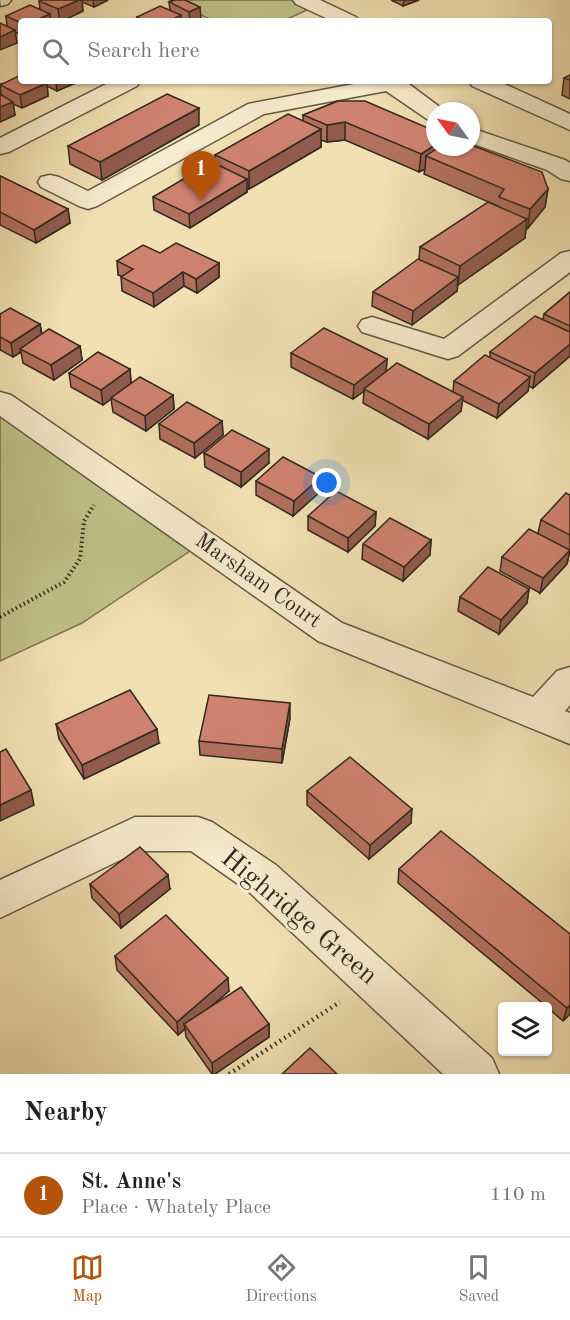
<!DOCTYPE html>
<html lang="en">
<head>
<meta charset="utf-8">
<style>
	body { margin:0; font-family:"Old Standard TT",serif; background:#f6f6f6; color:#222 }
	.controls { position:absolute; right:18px; bottom:18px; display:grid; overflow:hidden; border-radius:6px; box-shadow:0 2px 4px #0004 }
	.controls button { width:54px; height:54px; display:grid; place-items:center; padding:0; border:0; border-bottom:2px solid #e0e0e0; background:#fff; color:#222; font:30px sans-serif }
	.compass { position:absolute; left:426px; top:102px; width:54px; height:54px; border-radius:50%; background:#fff; box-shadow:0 2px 4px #0004; rotate:303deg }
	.you { position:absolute; left:327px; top:483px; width:21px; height:21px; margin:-15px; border:4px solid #fff; border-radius:50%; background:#1a73e8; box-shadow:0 0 0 9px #1a73e833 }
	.badge { display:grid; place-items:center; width:39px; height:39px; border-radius:50%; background:#b45309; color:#fff; font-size:20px; font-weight:700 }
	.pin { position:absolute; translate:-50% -50px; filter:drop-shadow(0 2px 3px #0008) }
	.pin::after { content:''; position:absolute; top:32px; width:21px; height:18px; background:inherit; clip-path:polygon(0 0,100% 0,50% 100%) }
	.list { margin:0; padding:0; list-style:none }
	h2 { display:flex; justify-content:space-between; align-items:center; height:78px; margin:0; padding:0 24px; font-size:26px }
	h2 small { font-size:20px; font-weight:400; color:#767676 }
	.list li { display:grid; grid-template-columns:39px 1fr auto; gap:18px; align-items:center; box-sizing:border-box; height:84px; padding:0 24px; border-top:2px solid #e0e0e0 }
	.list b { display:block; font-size:22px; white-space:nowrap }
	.list p { margin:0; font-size:20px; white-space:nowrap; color:#767676 }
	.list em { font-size:20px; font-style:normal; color:#767676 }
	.icon { flex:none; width:33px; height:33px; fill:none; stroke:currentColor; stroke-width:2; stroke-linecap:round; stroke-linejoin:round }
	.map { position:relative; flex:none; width:570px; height:1074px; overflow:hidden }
	.search { position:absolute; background:#fff; box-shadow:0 2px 4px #0004; left:18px; right:18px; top:18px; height:66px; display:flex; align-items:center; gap:15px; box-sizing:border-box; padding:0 21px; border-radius:6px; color:#767676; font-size:22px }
	.sheet { height:162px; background:#fff }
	nav { display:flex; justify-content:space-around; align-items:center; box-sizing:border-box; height:84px; border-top:2px solid #e0e0e0; background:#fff; font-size:16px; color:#767676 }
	nav a { display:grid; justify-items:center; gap:3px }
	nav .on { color:#b45309 }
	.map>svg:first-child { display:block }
</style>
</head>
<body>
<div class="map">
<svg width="570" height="1074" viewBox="0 0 570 1074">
	<rect width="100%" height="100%" fill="#f1e0b2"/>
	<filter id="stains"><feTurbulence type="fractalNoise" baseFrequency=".00333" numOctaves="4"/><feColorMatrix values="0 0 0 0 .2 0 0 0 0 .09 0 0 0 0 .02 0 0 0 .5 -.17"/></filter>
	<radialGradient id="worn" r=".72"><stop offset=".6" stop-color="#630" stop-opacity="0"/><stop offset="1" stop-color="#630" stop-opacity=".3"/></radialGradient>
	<g fill="#c0c188" stroke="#787553" stroke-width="1.5">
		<polygon points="169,0 303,0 316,6 283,21 214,21"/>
		<polygon points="0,402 202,543 82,623 0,661"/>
	</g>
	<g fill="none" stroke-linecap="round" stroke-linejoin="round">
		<g stroke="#615743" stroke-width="3">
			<g id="minor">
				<polygon points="0,0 11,0 8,4 1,6"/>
				<polygon points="112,81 140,81 137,86 9,152 0,154 0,138"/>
				<polygon points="370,81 405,81 445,111 435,111 435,121 427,119 386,91 264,114 97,206 88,209 79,206 41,187 38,182 41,177 50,175 59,177 88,191 248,104"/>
				<polygon points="471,128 565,160 570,163 570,181 561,179 547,170 471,143"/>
				<polygon points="570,251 570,272 458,356 448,359 438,356 362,332 358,326 362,320 372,317 444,339 561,253"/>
				<polygon points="0,392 11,395 342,623 533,697 557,671 570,667 570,705 565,711 570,713 570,744 318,641 0,416"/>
				<polygon points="135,817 198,817 212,822 276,865 492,1058 499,1074 443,1074 248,891 191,851 139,851 0,918 0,880"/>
			</g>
		</g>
		<g stroke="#615743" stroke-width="3">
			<g id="tertiary">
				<polygon points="293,0 320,0 356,17 360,21 332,21 296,4"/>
				<polygon points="469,81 498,81 570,114 570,130 472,86"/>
			</g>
		</g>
		<polyline stroke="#31291e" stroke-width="4" stroke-dasharray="1.5 3" stroke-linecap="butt" points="0,617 64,582 80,559 84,521 94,505"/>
		<polyline stroke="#31291e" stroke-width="4.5" stroke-dasharray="1.5 4" stroke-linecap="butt" points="229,1074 340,1002"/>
		<use href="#minor" fill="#f6ebcd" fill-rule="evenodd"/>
		<use href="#tertiary" fill="#f6ebcd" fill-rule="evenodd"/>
	</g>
	<g fill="#b2705f" stroke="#31291e" stroke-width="1.5">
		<polygon points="40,0 108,0 94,7 82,2 83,11 62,21 57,21 50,18 51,21 21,21 21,35 15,32 17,43 7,27 6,16 40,9 39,1"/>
		<polygon points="175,0 201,19 197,21 183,21 181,20 181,21 137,21 137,17 170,11 169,2"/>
		<polygon points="391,0 419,0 403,6"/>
		<polygon points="570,75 570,99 562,95 564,78"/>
		<polygon points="21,81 80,81 57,91 47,86 48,96 22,108 13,104 15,115 0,122 0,94 1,95 0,84"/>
		<polygon points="338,101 435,147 548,189 545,207 528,228 526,227 525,238 458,285 457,291 412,325 372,306 373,292 419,259 420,247 498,206 424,174 425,169 419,172 345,140 327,142 321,140 321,147 249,189 247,189 247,192 190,228 154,210 153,197 215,164 215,155 303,121 303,115"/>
		<polygon points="199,125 102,180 70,164 68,146"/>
		<polygon points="0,176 68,209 70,223 36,243 0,225"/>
		<polygon points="160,253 219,263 219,277 197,293 184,286 154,307 122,291 121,276 118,275 117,261"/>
		<polygon points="570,292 570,356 533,388 529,386 528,391 497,418 462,400 461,411 428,439 363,403 364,391 353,399 291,367 291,353 387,359 386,372 453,392 454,381 490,358 490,352 543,319 544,314"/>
		<polygon points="0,314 40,324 42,334 80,346 82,360 54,380 23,363 21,352 13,357 0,350"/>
		<polygon points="130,369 131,383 173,395 174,409 146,431 113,412 111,399 103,405 71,387 69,373"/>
		<polygon points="222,421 223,435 195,458 160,439 159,424"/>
		<polygon points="204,453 269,463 241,487 205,467"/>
		<polygon points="321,477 321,491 293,516 256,495 256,481"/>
		<polygon points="570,495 570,551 567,564 540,593 500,571 502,557 538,533 541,520"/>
		<polygon points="376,512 375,526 348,552 308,530 308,516"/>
		<polygon points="431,540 430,555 403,581 362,559 363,544"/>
		<polygon points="529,589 527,603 499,634 458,611 460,597"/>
		<polygon points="290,718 282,763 200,755 199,741"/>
		<polygon points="56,724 159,743 84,779 59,739"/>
		<polygon points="307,791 411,823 369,859 307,805"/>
		<polygon points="399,869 570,934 570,1014 563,1021 548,1008 548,1006 546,1006 398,883"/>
		<polygon points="90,884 170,889 121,928 92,898"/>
		<polygon points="115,956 229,991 208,1009 269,1024 269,1037 215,1074 212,1074 186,1037 185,1029 178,1035 117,970"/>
	</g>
	<g fill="#915b4e" stroke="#31291e" stroke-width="1.5">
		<polygon points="79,0 82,0 83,11 62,21 60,21 58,9"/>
		<polygon points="93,0 108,0 94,7"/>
		<polygon points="404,0 419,0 403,6"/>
		<polygon points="200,7 201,19 197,21 190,21 189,12"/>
		<polygon points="50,14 51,21 34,21"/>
		<polygon points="181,15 181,21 169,21"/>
		<polygon points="15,30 17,43 0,50 0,37"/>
		<polygon points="56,81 80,81 57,91"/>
		<polygon points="47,83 48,96 22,108 20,95"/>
		<polygon points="13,102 15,115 0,122 0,107"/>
		<polygon points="199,108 199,125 102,180 100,162"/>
		<polygon points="345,122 345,140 327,142 327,125"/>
		<polygon points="321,129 321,147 249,189 249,171"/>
		<polygon points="435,145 435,147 447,147 426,156 425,169 419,172 421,154"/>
		<polygon points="247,179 247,192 190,228 189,214"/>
		<polygon points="548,189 545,207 528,228 530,209"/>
		<polygon points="68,209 70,223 36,243 34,230"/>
		<polygon points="527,219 525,238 458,285 460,266"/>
		<polygon points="219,263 219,277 197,293 196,279"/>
		<polygon points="183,272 184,286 154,307 153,293"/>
		<polygon points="458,277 457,291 412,325 413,311"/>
		<polygon points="40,324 42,338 20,349 21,352 13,357 11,343"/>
		<polygon points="570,344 570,356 533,388 535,373"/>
		<polygon points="80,346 82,360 54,380 51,365"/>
		<polygon points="387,359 386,373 364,389 364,391 353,399 354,385"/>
		<polygon points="130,369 131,384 103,405 101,390"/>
		<polygon points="530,377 528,391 497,418 499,404"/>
		<polygon points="173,395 174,409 146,431 145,416"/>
		<polygon points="463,397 461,411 428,439 429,424"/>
		<polygon points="222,421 223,435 195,458 194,443"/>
		<polygon points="269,449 269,463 241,487 241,472"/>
		<polygon points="321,477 321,491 293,516 294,501"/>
		<polygon points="376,512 375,526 348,552 348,538"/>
		<polygon points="431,540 430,555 403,581 404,567"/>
		<polygon points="570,550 567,564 540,593 543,578"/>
		<polygon points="529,589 527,603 499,634 501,620"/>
		<polygon points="290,703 290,718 282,763 282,749"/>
		<polygon points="157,729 159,743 84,779 82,765"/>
		<polygon points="31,790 34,805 0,821 0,805"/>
		<polygon points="412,809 411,823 369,859 370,845"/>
		<polygon points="168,875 170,889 121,928 119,914"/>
		<polygon points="228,978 229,991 187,1027 184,1024 185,1029 178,1035 177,1022"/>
		<polygon points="570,1005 570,1014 563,1021 567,1008"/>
		<polygon points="269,1024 269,1037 215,1074 213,1074 212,1063"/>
	</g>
	<g fill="#cf826f" stroke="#31291e" stroke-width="1.5">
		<polygon points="40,0 79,0 58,9 39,1"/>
		<polygon points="175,0 185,0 200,7 189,12 169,2"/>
		<polygon points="30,5 50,14 34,21 21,21 21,23 6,16"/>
		<polygon points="160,6 181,15 169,21 145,21 137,17"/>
		<polygon points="0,23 15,30 0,37"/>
		<polygon points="21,75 21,81 43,81 47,83 20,95 0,85"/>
		<polygon points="570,75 570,80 564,78"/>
		<polygon points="0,94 13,102 0,107"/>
		<polygon points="167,94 199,108 100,162 68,146"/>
		<polygon points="338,101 365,101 435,131 435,145 421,154 345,122 327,125 303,115"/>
		<polygon points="288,114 321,129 249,171 215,155"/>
		<polygon points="471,145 542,172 548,189 530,209 499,197 504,189 426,156 439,147 471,147"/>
		<polygon points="212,162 247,179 189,214 153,197"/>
		<polygon points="0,176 68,209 34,230 0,212"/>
		<polygon points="488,202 527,219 460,266 420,247"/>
		<polygon points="176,243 219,263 196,279 183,272 153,293 121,277 133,269 117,261 143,245 160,253"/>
		<polygon points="418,259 458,277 413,311 373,292"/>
		<polygon points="570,292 570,326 544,314"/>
		<polygon points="10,308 40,324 11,343 0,337 0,314"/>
		<polygon points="535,316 570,332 570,344 535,373 490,352"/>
		<polygon points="324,328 387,359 354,385 291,353"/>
		<polygon points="49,329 80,346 51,365 20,349"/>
		<polygon points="98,352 130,369 101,390 69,373"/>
		<polygon points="485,355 530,377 499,404 454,381"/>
		<polygon points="397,363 463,397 429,424 364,389"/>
		<polygon points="140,377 173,395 145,416 111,398"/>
		<polygon points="187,402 222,421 194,443 159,424"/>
		<polygon points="232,430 269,449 241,472 204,453"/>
		<polygon points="283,457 321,477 294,501 256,481"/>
		<polygon points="336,491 376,512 348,538 308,516"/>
		<polygon points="566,493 570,495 570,535 541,520"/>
		<polygon points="390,518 431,540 404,567 363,544"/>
		<polygon points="529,529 570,550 543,578 502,557"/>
		<polygon points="488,567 529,589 501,620 460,597"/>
		<polygon points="130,690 157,729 82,765 56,724"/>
		<polygon points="209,695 290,703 282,749 199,741"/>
		<polygon points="6,749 31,790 0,805 0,752"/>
		<polygon points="350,757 412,809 370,845 307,791"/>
		<polygon points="441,831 570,934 570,1005 567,1008 399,869"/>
		<polygon points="140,847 168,875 119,914 90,884"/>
		<polygon points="166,915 228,978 177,1022 115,956"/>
		<polygon points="241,987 269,1024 212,1063 184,1024"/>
		<polygon points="310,1048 337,1074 282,1074"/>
	</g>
	<g text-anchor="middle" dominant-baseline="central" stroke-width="6" stroke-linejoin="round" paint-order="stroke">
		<g font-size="22" fill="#31291e" stroke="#f6ebcd">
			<text transform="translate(258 581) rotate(35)">Marsham Court</text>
		</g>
		<g font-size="27" fill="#31291e" stroke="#f6ebcd">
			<text transform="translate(299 917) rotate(40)">Highridge Green</text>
		</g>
	</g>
	<rect width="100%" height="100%" filter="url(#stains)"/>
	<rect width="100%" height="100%" fill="url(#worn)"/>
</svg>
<div class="controls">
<button><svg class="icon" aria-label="layers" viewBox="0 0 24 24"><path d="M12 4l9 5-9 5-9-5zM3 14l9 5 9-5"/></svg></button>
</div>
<svg class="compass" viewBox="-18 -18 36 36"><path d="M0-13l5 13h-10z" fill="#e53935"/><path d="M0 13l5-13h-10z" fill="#767676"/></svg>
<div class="you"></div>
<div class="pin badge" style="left:201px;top:201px">1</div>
<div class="search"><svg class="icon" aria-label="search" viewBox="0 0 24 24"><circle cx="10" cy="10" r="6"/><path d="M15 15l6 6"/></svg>Search here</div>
</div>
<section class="sheet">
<h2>Nearby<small></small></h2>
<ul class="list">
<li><span class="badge">1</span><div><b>St. Anne's</b><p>Place · Whately Place</p></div><em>110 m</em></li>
</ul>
</section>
<nav>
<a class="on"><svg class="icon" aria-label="map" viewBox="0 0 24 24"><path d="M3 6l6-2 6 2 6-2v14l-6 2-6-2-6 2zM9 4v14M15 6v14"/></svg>Map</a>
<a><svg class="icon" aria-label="directions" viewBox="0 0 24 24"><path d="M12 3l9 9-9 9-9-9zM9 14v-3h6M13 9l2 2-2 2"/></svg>Directions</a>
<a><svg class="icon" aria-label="saved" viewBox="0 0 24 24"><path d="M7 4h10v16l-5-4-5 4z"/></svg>Saved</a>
</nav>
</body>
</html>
